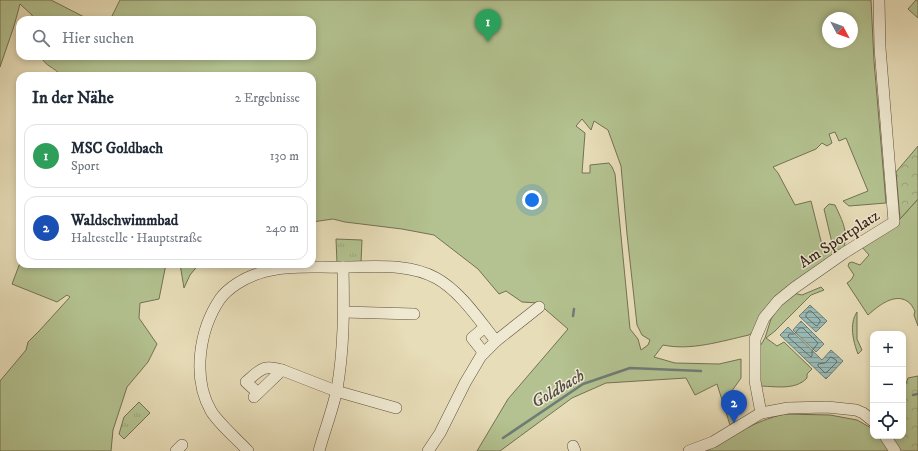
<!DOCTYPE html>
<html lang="de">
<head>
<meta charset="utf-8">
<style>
	body { margin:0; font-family:"IM FELL DW Pica",serif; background:#f2f2f3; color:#1f2937 }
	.controls { position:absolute; right:12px; bottom:12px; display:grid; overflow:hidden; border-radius:8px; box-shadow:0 2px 6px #0003 }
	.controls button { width:36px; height:36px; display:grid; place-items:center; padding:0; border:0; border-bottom:1px solid #e0e1e3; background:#fff; color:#1f2937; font:20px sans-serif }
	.compass { position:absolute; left:822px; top:12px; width:36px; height:36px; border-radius:50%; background:#fff; box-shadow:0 2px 6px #0003; rotate:131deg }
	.you { position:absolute; left:532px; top:200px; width:14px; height:14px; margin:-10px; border:3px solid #fff; border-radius:50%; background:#1a73e8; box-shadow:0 0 0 6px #1a73e833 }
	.badge { display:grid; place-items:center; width:26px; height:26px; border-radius:50%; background:#2563eb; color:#fff; font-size:13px; font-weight:700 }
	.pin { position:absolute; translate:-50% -33px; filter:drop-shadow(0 1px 2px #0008) }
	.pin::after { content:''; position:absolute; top:21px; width:14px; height:12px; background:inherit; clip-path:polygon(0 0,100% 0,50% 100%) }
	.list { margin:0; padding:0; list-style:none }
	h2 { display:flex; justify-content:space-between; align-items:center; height:52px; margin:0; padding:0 16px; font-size:17px }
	h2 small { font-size:13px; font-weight:400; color:#747a83 }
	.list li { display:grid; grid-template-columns:26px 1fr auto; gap:12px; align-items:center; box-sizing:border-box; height:64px; margin:0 8px 8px; padding:0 8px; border:1px solid #e0e1e3; border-radius:12px }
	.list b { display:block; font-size:15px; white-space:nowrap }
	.list p { margin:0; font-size:13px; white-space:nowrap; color:#747a83 }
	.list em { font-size:13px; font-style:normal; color:#747a83 }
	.icon { flex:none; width:22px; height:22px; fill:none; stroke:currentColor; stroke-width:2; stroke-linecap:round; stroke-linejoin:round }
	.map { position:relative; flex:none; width:918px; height:451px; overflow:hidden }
	.search { position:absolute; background:#fff; box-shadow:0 2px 6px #0003; left:16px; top:16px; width:300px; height:44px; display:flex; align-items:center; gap:10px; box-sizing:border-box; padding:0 14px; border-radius:12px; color:#747a83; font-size:15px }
	.panel { position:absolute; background:#fff; box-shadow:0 2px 6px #0003; left:16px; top:72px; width:300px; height:196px; border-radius:12px }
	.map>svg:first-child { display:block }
</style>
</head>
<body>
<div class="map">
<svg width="918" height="451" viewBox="0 0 918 451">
	<defs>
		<pattern id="forest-crowns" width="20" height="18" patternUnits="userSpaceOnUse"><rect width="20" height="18" fill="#b3c290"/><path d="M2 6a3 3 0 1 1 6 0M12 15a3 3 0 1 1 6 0" fill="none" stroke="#9ba67b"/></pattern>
		<pattern id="park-tufts" width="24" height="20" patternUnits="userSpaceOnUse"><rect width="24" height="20" fill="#b3c290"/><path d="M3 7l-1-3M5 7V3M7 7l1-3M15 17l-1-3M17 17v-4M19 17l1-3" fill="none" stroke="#9ba67b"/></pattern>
		<pattern id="water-rules" width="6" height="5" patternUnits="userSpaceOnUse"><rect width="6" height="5" fill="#98bab6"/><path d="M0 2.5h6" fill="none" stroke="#7d9793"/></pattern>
	</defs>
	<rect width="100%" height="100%" fill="#e7ddb8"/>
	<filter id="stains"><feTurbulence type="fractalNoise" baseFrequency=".005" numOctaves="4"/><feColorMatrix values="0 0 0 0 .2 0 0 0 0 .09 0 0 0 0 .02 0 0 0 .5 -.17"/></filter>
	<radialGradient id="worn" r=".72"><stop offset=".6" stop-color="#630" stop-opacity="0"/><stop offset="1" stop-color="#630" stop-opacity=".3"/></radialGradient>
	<g fill="#b3c290" stroke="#747154" fill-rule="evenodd">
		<polygon points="0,0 51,0 90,20 34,20 32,15 20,4 14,26 0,67"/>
		<path d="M 120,0 L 871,0 L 874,61 L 886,203 L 849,206 L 843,201 L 868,191 L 846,138 L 839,141 L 835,132 L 829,134 L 832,143 L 827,146 L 822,143 L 816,149 L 773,167 L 778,173 L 795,205 L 811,201 L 823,249 L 832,243 L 824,209 L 829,204 L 835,205 C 843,222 849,233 843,250 L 792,285 L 754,331 L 749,335 C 722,341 691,351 663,345 L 654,357 L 675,363 L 719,364 L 741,359 L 741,378 L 729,395 L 734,422 L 730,425 L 717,384 L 695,395 L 686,378 L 606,383 L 572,398 L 500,451 L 477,451 L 508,399 L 568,329 L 538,303 L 522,302 L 506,291 L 499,294 L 478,269 L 434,235 L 402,229 L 345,222 L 333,219 L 312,222 L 312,76 L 61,76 C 54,66 45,67 41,56 L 312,56 L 312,20 L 110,20 ZM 828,18 L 852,18 L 852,42 L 828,42 ZM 582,119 L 591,130 L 594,121 L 608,130 L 621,166 L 627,234 L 637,325 L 642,335 L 650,340 L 648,345 L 641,350 L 638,339 L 630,329 L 615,174 L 612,167 L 609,163 L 590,165 L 590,173 L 582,173 L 585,133 L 576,126 Z"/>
		<polygon points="916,0 918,0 918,18 908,9"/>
		<path d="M 918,199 L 918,326 L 914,315 L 915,311 C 913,308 911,303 907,301 C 894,293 878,306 868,315 L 847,283 L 851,280 L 854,275 L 848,266 L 849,263 L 852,262 L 860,265 L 869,255 L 861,246 L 892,228 Z"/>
		<polygon points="20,263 166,264 159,299 140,303 139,318 157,344 148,362 127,387 113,430 111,451 0,451 0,381 26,350 28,342 40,330 70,297 67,295 57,302 12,284"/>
		<polygon points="180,264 199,264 190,275 184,288"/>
		<path d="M 821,287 L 824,290 L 811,295 L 775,331 L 766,338 L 777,346 L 784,342 L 812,369 L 807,374 L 807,378 C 795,391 774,386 758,386 L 756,353 L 765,338 L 771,319 L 780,305 L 793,293 L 802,295 Z"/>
		<path d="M 857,312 L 857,339 L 862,350 L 858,354 C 853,341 849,324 857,312 Z"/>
		<path d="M 785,414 L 830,415 L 857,420 L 873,429 L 873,436 L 879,436 L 890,451 L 707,451 C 732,436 756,420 785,414 Z"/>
	</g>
	<g fill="url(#forest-crowns)" stroke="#747154">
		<polygon points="918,146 918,199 900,219 896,172"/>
		<polygon points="918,376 918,451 900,451 889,436 903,436 903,392 908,378"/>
	</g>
	<g fill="url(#park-tufts)" stroke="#747154">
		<polygon points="336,239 362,240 361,263 337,263"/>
		<polygon points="139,402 150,413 124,439 119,434 124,417"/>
	</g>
	<g fill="url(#water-rules)" stroke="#707c77">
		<polygon points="810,305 827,321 816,332 799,316"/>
		<polygon points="801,321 824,344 816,352 793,330"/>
		<polygon points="788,327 822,360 831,350 843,361 826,379 780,335"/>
	</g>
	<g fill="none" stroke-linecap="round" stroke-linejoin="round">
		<g stroke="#666d67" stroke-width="1">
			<polygon points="809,311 811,311 820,320 820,322 817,326 815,325 806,317 806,315"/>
			<polygon points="800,328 803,328 818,343 812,351 812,356 811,357 788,337 789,334 794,334"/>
			<polygon points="831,357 836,360 837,362 827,372 825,373 818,366 818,364 825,363"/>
		</g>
		<g stroke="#707c77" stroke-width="2.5">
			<polyline points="573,316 574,309"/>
			<polyline points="913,395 918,394"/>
			<polyline points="503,438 583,384 630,368 701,371"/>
		</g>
		<g stroke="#614f40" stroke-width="12">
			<g id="minor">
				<polyline points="344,312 414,314"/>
				<polyline points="484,353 472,338 485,327"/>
				<path d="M 258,393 L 246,382 C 260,370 263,364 282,370"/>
				<polyline points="254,397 282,370 336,391 396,408"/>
				<polyline points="761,413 755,381 755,339 764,318 778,301 794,288 844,253 894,222 880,48 879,0"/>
				<polyline points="885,436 895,451"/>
				<polyline points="573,446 575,451"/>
				<polyline points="176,451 182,445"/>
				<path d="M 248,451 C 238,440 219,424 211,411 C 192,378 199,330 220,299 C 228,288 244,278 257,274 C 283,264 317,268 344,267 C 375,267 408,263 436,278 C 460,291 479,320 496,341"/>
				<path d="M 319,451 C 324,432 333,409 337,389 C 344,349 344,308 343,267"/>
				<polyline points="428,451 440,433 465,383 481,356 496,341 539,307"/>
				<polyline points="689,451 713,442 761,413 788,408 827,407 856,410 863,413 873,421"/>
			</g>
		</g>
		<use href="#minor" stroke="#efe9d1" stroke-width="11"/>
	</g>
	<g text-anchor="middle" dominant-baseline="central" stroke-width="3" stroke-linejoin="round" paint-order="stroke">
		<g font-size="16" fill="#342018" stroke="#efe9d1">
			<text transform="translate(839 239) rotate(-33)">Am Sportplatz</text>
		</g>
		<g font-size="17" font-style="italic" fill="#524e47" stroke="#efe9d1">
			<text transform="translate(558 389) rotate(-31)">Goldbach</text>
		</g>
	</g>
	<rect width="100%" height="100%" filter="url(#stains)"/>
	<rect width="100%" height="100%" fill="url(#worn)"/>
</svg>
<div class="controls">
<button>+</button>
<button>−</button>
<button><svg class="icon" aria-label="locate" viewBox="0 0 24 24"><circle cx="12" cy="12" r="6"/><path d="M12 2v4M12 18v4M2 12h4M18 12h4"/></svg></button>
</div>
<svg class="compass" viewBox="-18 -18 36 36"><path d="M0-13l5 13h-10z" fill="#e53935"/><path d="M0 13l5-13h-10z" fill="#747a83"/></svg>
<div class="you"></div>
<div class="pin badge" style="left:488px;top:42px;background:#2e9e5b">1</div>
<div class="pin badge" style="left:734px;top:423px;background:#1a4fb4">2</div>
<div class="search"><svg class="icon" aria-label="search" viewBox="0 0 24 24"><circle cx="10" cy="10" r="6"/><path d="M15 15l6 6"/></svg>Hier suchen</div>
<section class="panel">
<h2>In der Nähe<small>2 Ergebnisse</small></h2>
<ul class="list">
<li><span class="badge" style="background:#2e9e5b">1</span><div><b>MSC Goldbach</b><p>Sport</p></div><em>130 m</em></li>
<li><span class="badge" style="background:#1a4fb4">2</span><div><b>Waldschwimmbad</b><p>Haltestelle · Hauptstraße</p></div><em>240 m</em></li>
</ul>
</section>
</div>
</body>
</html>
